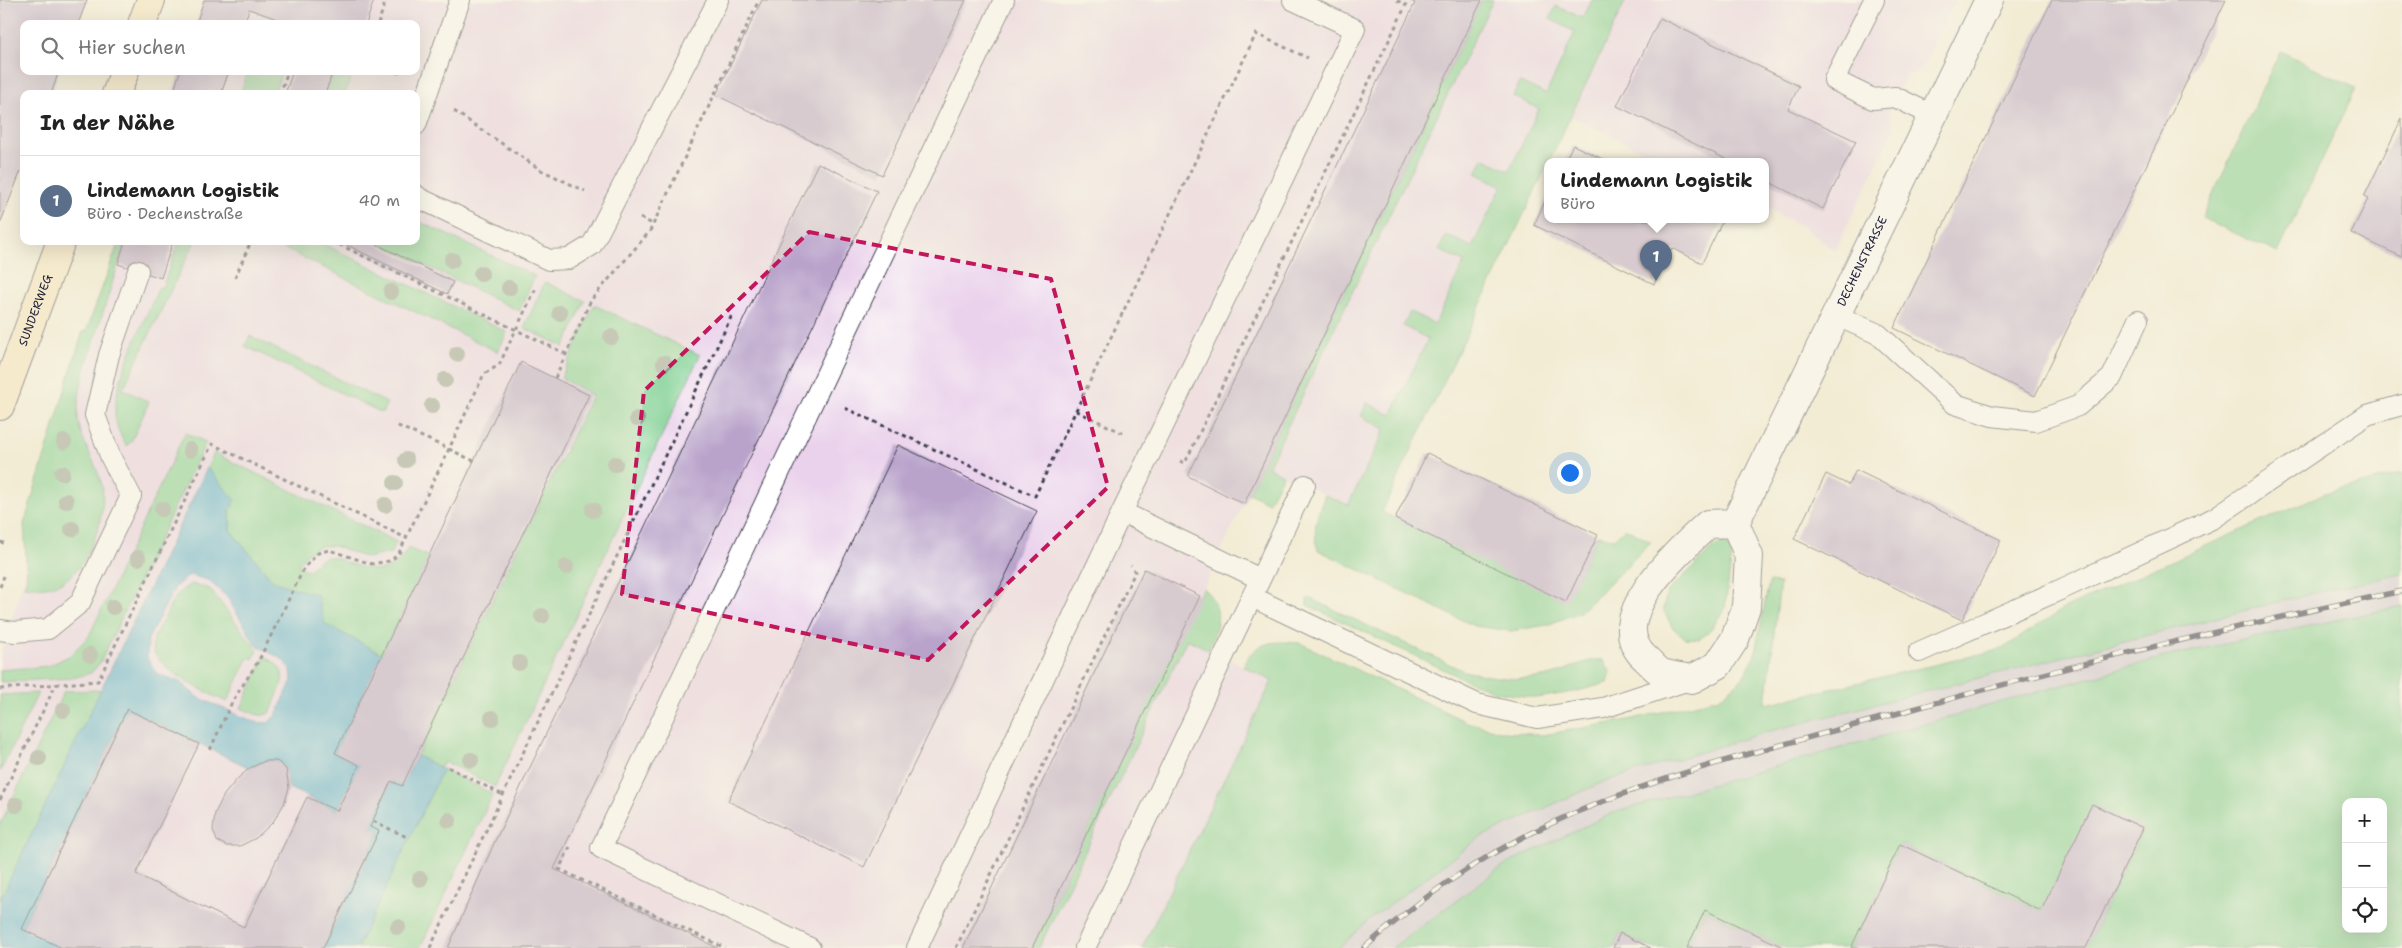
<!DOCTYPE html>
<html lang="de">
<head>
<meta charset="utf-8">
<style>
	body { margin:0; font-family:"Shantell Sans",sans-serif; background:#f6f6f6; color:#222 }
	.controls { position:absolute; right:15px; bottom:15px; display:grid; overflow:hidden; border-radius:10px; box-shadow:0 5px 20px #0002 }
	.controls button { width:45px; height:45px; display:grid; place-items:center; padding:0; border:0; border-bottom:1px solid #e0e0e0; background:#fff; color:#222; font:25px sans-serif }
	.you { position:absolute; left:1569px; top:472px; width:18px; height:18px; margin:-12px; border:4px solid #fff; border-radius:50%; background:#1a73e8; box-shadow:0 0 0 8px #1a73e833 }
	.badge { display:grid; place-items:center; width:32px; height:32px; border-radius:50%; background:#c8321e; color:#fff; font-size:16px; font-weight:700 }
	.pin { position:absolute; translate:-50% -41px; filter:drop-shadow(0 1px 2px #0008) }
	.pin::after { content:''; position:absolute; top:26px; width:18px; height:15px; background:inherit; clip-path:polygon(0 0,100% 0,50% 100%) }
	.popup { position:absolute; left:1544px; top:158px; width:225px; height:65px; box-sizing:border-box; display:grid; place-content:center; border-radius:10px; background:#fff; filter:drop-shadow(0 1px 4px #0005); font-size:16px; white-space:nowrap; color:#767676 }
	.popup b { font-size:19px; color:#222 }
	.popup::after { content:''; position:absolute; left:50%; top:100%; margin-left:-10px; border:10px solid transparent; border-top-color:#fff }
	.list { margin:0; padding:0; list-style:none }
	h2 { display:flex; justify-content:space-between; align-items:center; height:65px; margin:0; padding:0 20px; font-size:21px }
	h2 small { font-size:16px; font-weight:400; color:#767676 }
	.list li { display:grid; grid-template-columns:32px 1fr auto; gap:15px; align-items:center; box-sizing:border-box; height:90px; padding:0 20px; border-top:1px solid #e0e0e0 }
	.list b { display:block; font-size:19px; white-space:nowrap }
	.list p { margin:0; font-size:16px; white-space:nowrap; color:#767676 }
	.list em { font-size:16px; font-style:normal; color:#767676 }
	.icon { flex:none; width:28px; height:28px; fill:none; stroke:currentColor; stroke-width:2; stroke-linecap:round; stroke-linejoin:round }
	.map { position:relative; flex:none; width:2402px; height:948px; overflow:hidden }
	.search { position:absolute; background:#fff; box-shadow:0 5px 20px #0002; left:20px; top:20px; width:400px; height:55px; display:flex; align-items:center; gap:12px; box-sizing:border-box; padding:0 18px; border-radius:10px; color:#767676; font-size:19px }
	.panel { position:absolute; background:#fff; box-shadow:0 5px 20px #0002; left:20px; top:90px; width:400px; height:155px; border-radius:10px }
	.map>svg:first-child { display:block }
</style>
</head>
<body>
<div class="map">
<svg width="2402" height="948" viewBox="0 0 2402 948">
	<rect width="100%" height="100%" fill="#fdfcf7"/>
	<filter id="ink" filterUnits="userSpaceOnUse"><feTurbulence type="fractalNoise" baseFrequency=".02" numOctaves="2"/><feDisplacementMap in="SourceGraphic" scale="10" xChannelSelector="R" yChannelSelector="G"/><feConvolveMatrix kernelMatrix="1 2 1 2 8 2 1 2 1" color-interpolation-filters="sRGB"/></filter>
	<filter id="wash" filterUnits="userSpaceOnUse"><feTurbulence type="fractalNoise" baseFrequency=".0096" numOctaves="4" result="noise"/><feDisplacementMap in="SourceGraphic" scale="20" xChannelSelector="R" yChannelSelector="G"/><feGaussianBlur stdDeviation="1.12" result="paint"/><feColorMatrix in="noise" values="0 0 0 0 0 0 0 0 0 0 0 0 0 0 0 0 0 1.4 0 .05"/><feComposite in="paint" operator="in"/></filter>
	<g filter="url(#wash)">
		<rect width="100%" height="100%" fill="#f3ecd5"/>
		<polygon fill="#ead1ec" points="206,0 1955,0 1920,72 1906,76 1895,97 1889,112 1894,129 1835,251 1799,224 1781,216 1765,205 1765,162 1665,162 1554,108 1359,511 1262,465 1181,635 1272,680 1142,948 62,948 22,929 37,895 0,877 0,658 125,241 416,241 416,94 174,94 182,71 416,71 416,24 198,24"/>
		<polygon fill="#cabfd6" points="2402,574 2402,606 2164,657 1984,707 1613,813 1507,863 1392,948 1339,948 1369,920 1481,837 1603,782 1766,732 2310,594"/>
		<g fill="#7dcf91" stroke="#507866" fill-rule="evenodd">
			<polygon points="1482,0 1493,0 1268,467 1283,475 1268,503 1249,493"/>
			<path d="M 1592,0 L 1626,0 L 1382,512 L 1566,601 L 1598,535 L 1614,539 L 1625,528 L 1651,542 L 1580,612 L 1547,625 L 1511,631 L 1474,626 L 1318,550 C 1312,529 1317,514 1325,495 L 1348,505 L 1385,429 L 1361,416 L 1367,403 L 1391,415 L 1428,339 L 1403,326 L 1410,312 L 1435,324 L 1464,262 L 1439,250 L 1446,235 L 1472,247 L 1502,186 L 1476,173 L 1483,158 L 1509,171 L 1539,109 L 1513,96 L 1520,82 L 1546,94 L 1575,32 L 1550,19 L 1556,6 L 1583,18 Z"/>
			<polygon points="2280,51 2356,88 2278,253 2202,218"/>
			<polygon points="248,71 282,71 274,94 240,94"/>
			<polygon points="324,71 344,71 352,74 345,94 326,94 333,75"/>
			<polygon points="416,220 535,276 519,311 375,241 416,241"/>
			<path d="M 119,241 L 125,241 C 116,272 106,302 97,332 C 89,357 80,380 78,406 C 75,435 94,456 101,482 C 109,510 91,561 68,578 C 55,588 39,589 24,586 L 27,579 L 24,524 L 83,331 L 86,332 Z"/>
			<path d="M 179,241 L 195,241 L 123,389 L 149,402 L 131,442 L 126,446 C 120,435 114,422 115,409 C 116,376 145,320 159,287 L 162,288 Z"/>
			<polygon points="284,241 317,241 507,332 498,352 281,247"/>
			<polygon points="545,282 585,301 564,347 524,328"/>
			<polygon points="594,305 700,355 495,787 446,762 439,768 417,756 592,395 561,378"/>
			<polygon points="250,336 387,403 382,413 245,346"/>
			<polygon points="185,433 206,442 100,663 91,673 73,678 0,682 0,670 48,666 69,656 89,636"/>
			<path d="M 214,453 L 397,542 L 391,553 L 367,558 L 334,546 L 320,546 L 307,553 L 298,565 L 308,571 C 314,565 321,556 331,557 C 335,557 341,560 345,562 C 374,572 392,577 408,548 L 429,557 L 382,654 L 324,624 L 316,595 L 274,582 L 230,530 L 230,510 L 235,500 L 207,468 Z"/>
			<path d="M 2402,474 L 2402,574 L 2310,594 L 1766,732 L 1603,782 L 1481,837 L 1369,920 L 1339,948 L 1142,948 L 1272,681 L 1243,666 C 1255,640 1275,641 1300,643 L 1467,722 L 1504,732 L 1543,735 L 1633,719 L 1719,698 L 1742,679 L 1754,658 L 1769,582 L 1780,583 L 1766,704 L 2002,649 L 2063,609 L 2325,493 Z"/>
			<polygon points="1722,543 1729,546 1732,553 1725,608 1711,629 1700,639 1685,638 1672,627 1663,609 1667,592 1715,546"/>
			<path d="M 191,584 L 210,589 L 258,651 L 253,659 L 249,657 L 227,702 C 209,694 154,668 153,647 C 152,637 159,627 164,619 C 172,602 175,593 191,584 Z"/>
			<path d="M 1203,588 C 1225,609 1218,625 1209,650 L 1187,639 L 1039,948 L 1032,948 Z"/>
			<path d="M 1307,599 L 1311,599 L 1464,671 C 1492,677 1520,682 1548,676 C 1567,672 1584,658 1603,660 L 1611,673 L 1608,683 L 1574,692 L 1537,698 L 1495,692 L 1464,679 L 1307,605 Z"/>
			<path d="M 2402,606 L 2402,948 L 2086,948 L 2143,828 L 2041,911 L 1900,844 L 1851,948 L 1785,948 L 1705,910 L 1687,948 L 1651,948 L 1620,933 L 1613,948 L 1392,948 L 1507,863 L 1613,813 L 1984,707 L 2164,657 ZM 2346,802 L 2383,802 L 2383,929 L 2346,929 Z"/>
			<path d="M 265,656 C 289,670 284,680 275,701 C 273,706 272,712 267,714 C 259,718 249,711 241,708 Z"/>
			<polygon points="101,690 0,900 0,825 64,691"/>
			<polygon points="38,693 0,772 0,695"/>
			<polygon points="443,769 493,794 420,948 357,948"/>
		</g>
		<g fill="#54acd1" stroke="#3b6786" fill-rule="evenodd">
			<path d="M 207,468 L 235,500 L 230,510 L 230,530 L 274,582 L 317,595 L 325,624 L 382,654 L 335,753 L 359,765 L 337,811 L 289,788 L 286,769 L 277,761 L 265,761 L 250,768 L 127,709 L 22,928 L 62,948 L 0,948 L 0,900 ZM 189,575 L 208,580 L 227,597 L 256,645 L 282,659 L 291,669 L 292,680 L 277,714 L 268,723 L 255,722 L 197,697 L 180,682 L 157,674 L 147,658 L 148,639 L 175,587 Z"/>
			<polygon points="417,756 443,769 357,948 323,948 379,831 370,827 391,781 402,785"/>
		</g>
		<g id="blocks">
			<g fill="#b9a3cb">
				<polygon points="0,0 87,0 78,24 24,24 24,71 59,71 51,94 24,94 24,163 0,224"/>
				<polygon points="204,0 374,0 366,24 291,24 249,9 244,24 196,24"/>
				<polygon points="762,0 966,0 882,175 716,95"/>
				<polygon points="1409,0 1482,0 1244,504 1188,476 1415,3"/>
				<polygon points="2052,0 2226,0 2035,396 1894,328"/>
				<polygon points="1660,18 1799,86 1788,109 1856,141 1823,209 1765,180 1765,162 1732,162 1617,106"/>
				<polygon points="180,71 229,71 221,94 173,94"/>
				<polygon points="293,71 315,71 331,77 325,94 285,94"/>
				<polygon points="2402,118 2402,257 2351,233 2368,199 2364,197"/>
				<polygon points="1573,145 1609,162 1564,162"/>
				<polygon points="818,163 877,191 554,869 718,948 448,948 495,841"/>
				<polygon points="1547,197 1547,220 1723,220 1702,263 1672,248 1654,284 1534,225"/>
				<polygon points="125,241 173,241 161,278 118,264"/>
				<polygon points="339,241 370,241 453,282 447,294"/>
				<polygon points="521,362 589,395 402,786 391,781 370,827 379,831 323,948 62,948 22,929 127,709 199,744 136,874 244,927 307,797 337,811 359,765 335,753"/>
				<polygon points="898,445 1037,511 864,867 728,801"/>
				<polygon points="1427,453 1598,535 1566,602 1395,519"/>
				<polygon points="1856,470 2001,540 1962,620 1794,539 1826,474 1849,485"/>
				<polygon points="1144,569 1200,596 1032,948 963,948"/>
				<polygon points="265,761 277,761 286,769 289,788 284,804 273,822 256,838 240,846 227,846 217,841 213,830 215,813 224,795 237,779 250,768"/>
				<polygon points="2092,804 2143,828 2086,948 1851,948 1900,844 2041,911"/>
				<polygon points="1705,910 1785,948 1687,948"/>
				<polygon points="1620,933 1651,948 1613,948"/>
			</g>
		</g>
	</g>
	<g filter="url(#ink)">
		<use href="#blocks" fill-opacity="0" stroke="#414052" stroke-width="1"/>
		<g fill="none" stroke-linecap="round" stroke-linejoin="round">
			<g stroke="#414052" stroke-width="22">
				<g id="lane">
					<polyline points="1874,0 1834,80 1873,99 1895,97 1934,116"/>
					<polyline points="416,125 460,0"/>
					<polyline points="416,195 419,198 549,260 569,259 592,245 718,0"/>
					<polyline points="1837,316 1878,334 1955,404 1992,416 2036,421 2078,406 2112,377 2138,320"/>
					<polyline points="1122,512 1260,579"/>
					<polyline points="1252,597 1477,704 1537,718 1603,708 1689,680"/>
					<polyline points="0,630 15,632 48,629 80,603 131,496 111,458 95,415 109,355 138,271"/>
					<polyline points="1919,652 2062,589 2214,518 2367,415 2402,405"/>
					<polyline points="810,948 601,848 1004,0"/>
					<polyline points="917,948 1122,512 1355,29 1293,0"/>
					<polyline points="1085,948 1305,485"/>
				</g>
			</g>
			<g stroke="#414052" stroke-width="30">
				<g id="street">
					<path id="s1" d="M 1735,523 L 1708,524 C 1680,550 1601,618 1645,658 C 1650,662 1656,670 1662,673 C 1671,676 1682,677 1692,679 L 1718,665 L 1735,639 L 1746,607 L 1749,556 L 1735,523 L 1989,0"/>
				</g>
			</g>
			<g stroke="#414052" stroke-width="30">
				<g id="secondary">
					<polyline points="142,24 151,0"/>
					<polyline points="116,94 125,71"/>
					<path id="s2" d="M 0,406 L 61,241"/>
				</g>
			</g>
			<g stroke="#414052" stroke-width="3" stroke-dasharray="4 4" stroke-linecap="butt">
				<polyline points="378,24 386,0"/>
				<polyline points="396,71 401,75"/>
				<polyline points="280,94 288,71"/>
				<polyline points="454,111 541,170 585,191"/>
				<polyline points="640,218 653,224"/>
				<polyline points="332,241 566,354"/>
				<polyline points="235,278 251,241"/>
				<polyline points="555,378 591,300 650,231 759,0"/>
				<polyline points="845,408 1035,496 1256,34 1308,58"/>
				<polyline points="1076,411 1125,434"/>
				<polyline points="474,461 449,449 484,374 499,365 536,288"/>
				<polyline points="1180,461 1185,463 1406,5 1396,0"/>
				<polyline points="0,542 4,543"/>
				<polyline points="0,587 4,576"/>
				<polyline points="0,689 98,681 212,444 406,538 449,449 396,425"/>
				<polyline points="210,750 232,702 259,660 304,568 318,553 329,550 372,564 389,561 398,555 406,538"/>
				<polyline points="448,767 503,795"/>
				<polyline points="0,800 56,684"/>
				<polyline points="373,821 409,838"/>
				<polyline points="570,847 559,869 725,948"/>
				<polyline points="430,948 733,313"/>
				<polyline points="956,948 1135,572 1131,565"/>
			</g>
			<use href="#lane" stroke="#fff" stroke-width="20"/>
			<use href="#street" stroke="#fff" stroke-width="28"/>
			<use href="#secondary" stroke="#fbe6c4" stroke-width="28"/>
			<g stroke="#22223b" stroke-width="5.5">
				<path id="rail" d="M 1364,948 C 1415,903 1472,862 1533,832 C 1645,777 1769,749 1888,716 C 2058,668 2229,627 2402,591"/>
			</g>
			<use href="#rail" stroke="#fdfcf7" stroke-width="4" stroke-dasharray="11" stroke-linecap="butt"/>
		</g>
		<g fill="#929e91">
			<circle cx="452" cy="260" r="8"/>
			<circle cx="481" cy="274" r="8"/>
			<circle cx="509" cy="288" r="8"/>
			<circle cx="391" cy="292" r="8"/>
			<circle cx="560" cy="313" r="8"/>
			<circle cx="611" cy="337" r="8"/>
			<circle cx="457" cy="354" r="8"/>
			<circle cx="664" cy="363" r="8"/>
			<circle cx="445" cy="380" r="8"/>
			<circle cx="432" cy="406" r="8"/>
			<circle cx="637" cy="419" r="8"/>
			<circle cx="64" cy="442" r="8"/>
			<circle cx="190" cy="450" r="8"/>
			<circle cx="406" cy="460" r="8"/>
			<circle cx="615" cy="464" r="8"/>
			<circle cx="62" cy="473" r="8"/>
			<circle cx="395" cy="483" r="8"/>
			<circle cx="66" cy="501" r="8"/>
			<circle cx="385" cy="505" r="8"/>
			<circle cx="162" cy="509" r="8"/>
			<circle cx="593" cy="510" r="8"/>
			<circle cx="72" cy="529" r="8"/>
			<circle cx="138" cy="558" r="8"/>
			<circle cx="566" cy="567" r="8"/>
			<circle cx="113" cy="607" r="8"/>
			<circle cx="542" cy="616" r="8"/>
			<circle cx="90" cy="655" r="8"/>
			<circle cx="519" cy="663" r="8"/>
			<circle cx="63" cy="710" r="8"/>
			<circle cx="492" cy="718" r="8"/>
			<circle cx="39" cy="758" r="8"/>
			<circle cx="471" cy="760" r="8"/>
			<circle cx="16" cy="805" r="8"/>
			<circle cx="449" cy="820" r="8"/>
			<circle cx="420" cy="879" r="8"/>
			<circle cx="398" cy="927" r="8"/>
		</g>
	</g>
	<path d="M0 0H2402V948H0ZM 809,232 L 1051,279 L 1108,487 L 928,660 L 622,594 L 644,391 Z" fill="#f3ecd5" fill-opacity=".55" fill-rule="evenodd"/>
	<path fill="none" stroke="#c2185b" stroke-width="4" stroke-dasharray="10 6" stroke-linejoin="round" d="M 809,232 L 1051,279 L 1108,487 L 928,660 L 622,594 L 644,391 Z"/>
	<g text-anchor="middle" dominant-baseline="central" stroke-width="4" stroke-linejoin="round" paint-order="stroke">
		<g font-size="12" fill="#22223b" stroke="#fdfcf7">
			<text stroke="none"><textPath href="#s1" startOffset="718">DECHENSTRASSE</textPath></text>
			<text stroke="none"><textPath href="#s2" startOffset="102">SUNDERWEG</textPath></text>
		</g>
	</g>
</svg>
<div class="controls">
<button>+</button>
<button>−</button>
<button><svg class="icon" aria-label="locate" viewBox="0 0 24 24"><circle cx="12" cy="12" r="6"/><path d="M12 2v4M12 18v4M2 12h4M18 12h4"/></svg></button>
</div>
<div class="you"></div>
<div class="pin badge" style="left:1656px;top:281px;background:#5c6f8a">1</div>
<div class="popup"><b>Lindemann Logistik</b>Büro</div>
<div class="search"><svg class="icon" aria-label="search" viewBox="0 0 24 24"><circle cx="10" cy="10" r="6"/><path d="M15 15l6 6"/></svg>Hier suchen</div>
<section class="panel">
<h2>In der Nähe<small></small></h2>
<ul class="list">
<li><span class="badge" style="background:#5c6f8a">1</span><div><b>Lindemann Logistik</b><p>Büro · Dechenstraße</p></div><em>40 m</em></li>
</ul>
</section>
</div>
</body>
</html>
